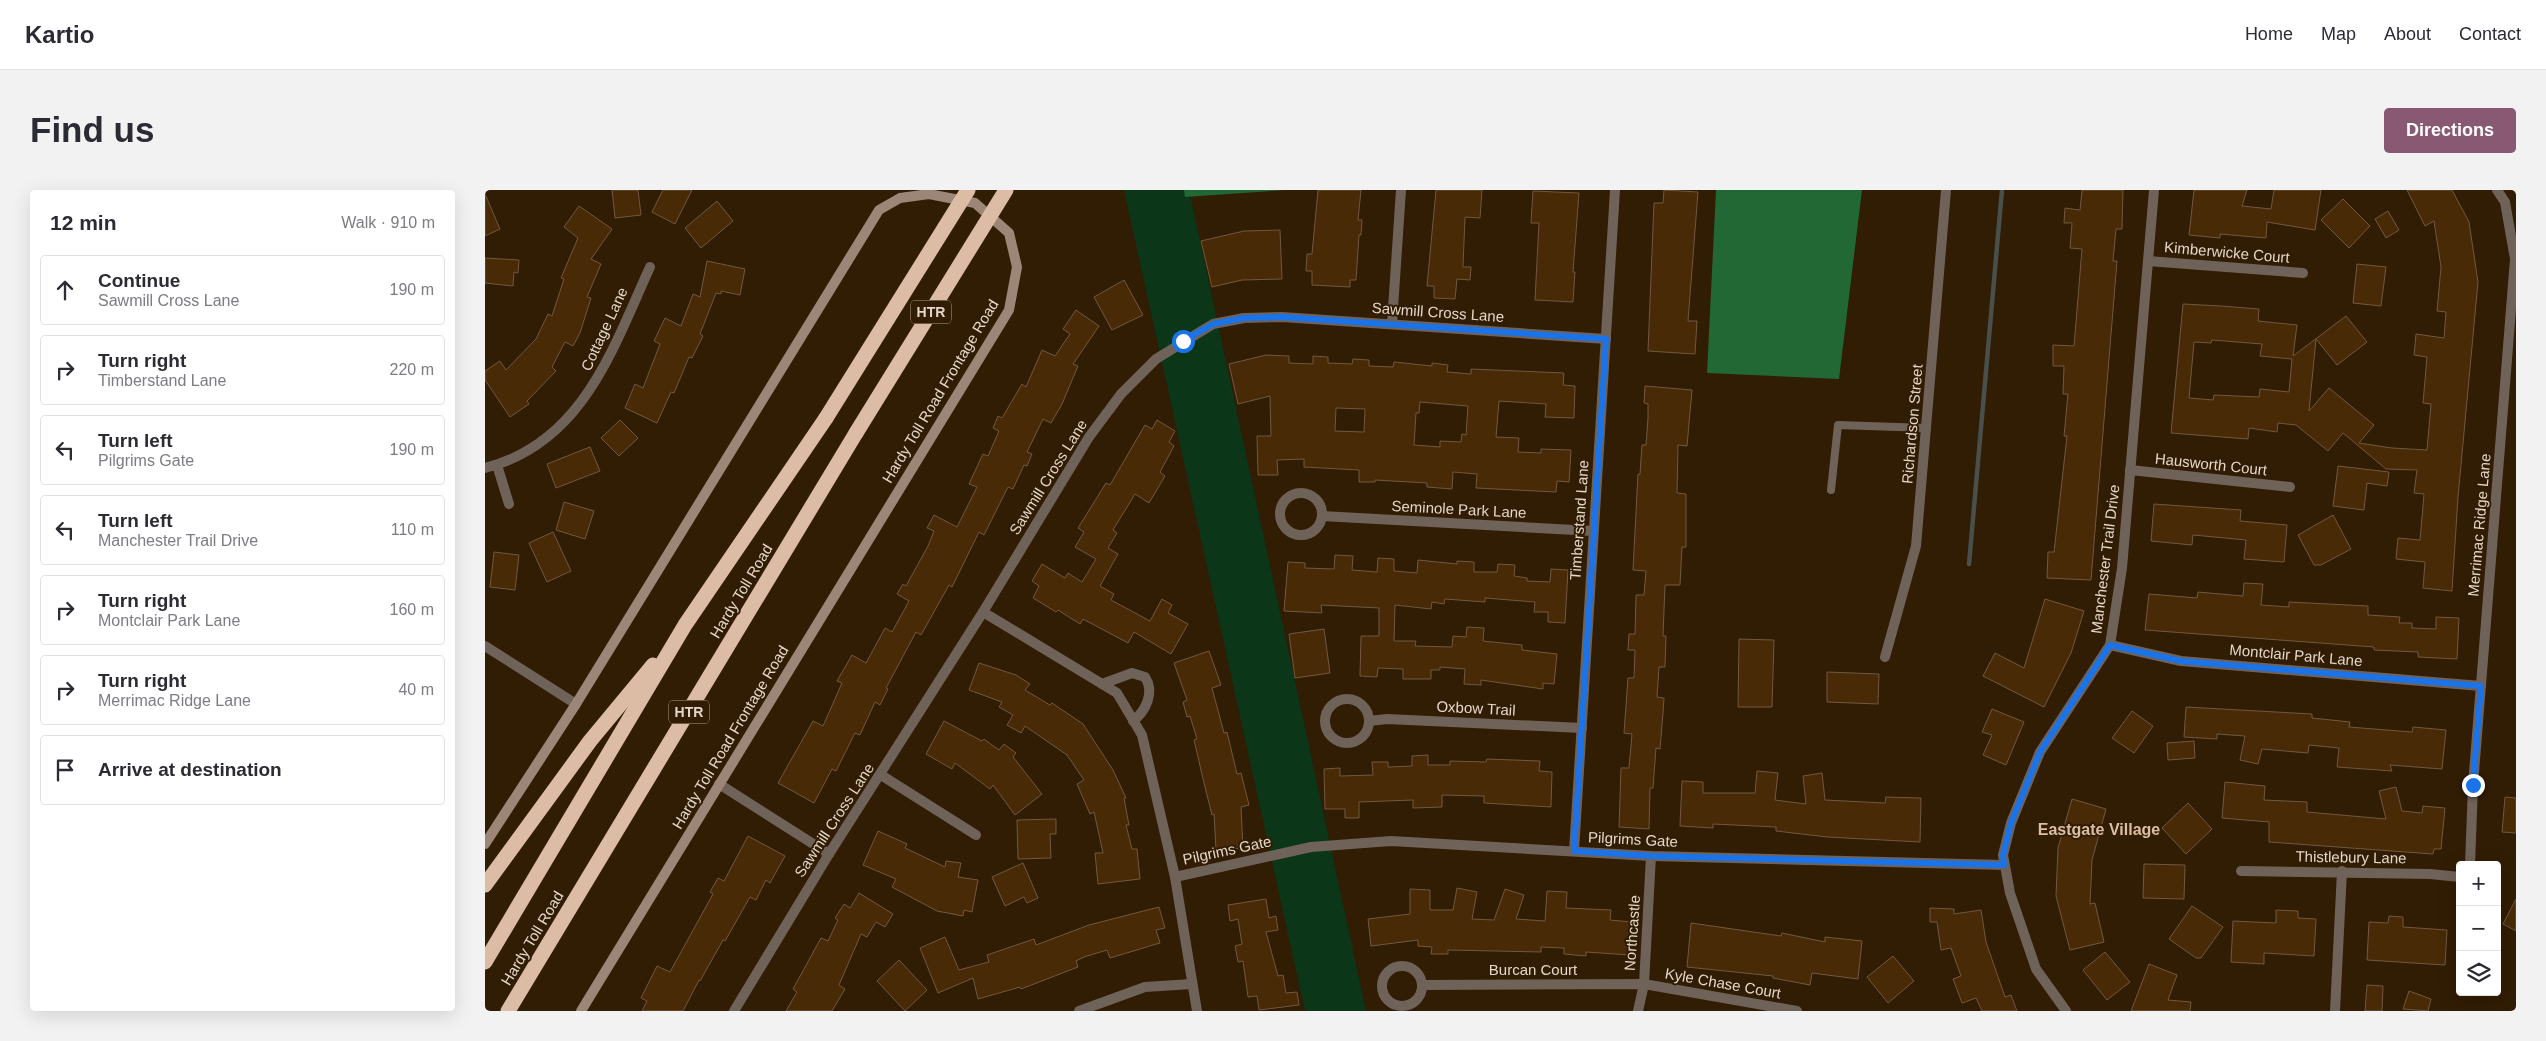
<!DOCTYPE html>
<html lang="en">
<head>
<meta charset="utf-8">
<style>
	body { margin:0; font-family:Arial,sans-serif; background:#f2f2f3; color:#2b2b33 }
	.controls { position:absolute; right:15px; bottom:15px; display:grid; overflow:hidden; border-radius:5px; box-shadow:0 5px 20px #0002 }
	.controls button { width:45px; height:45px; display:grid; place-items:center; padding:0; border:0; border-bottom:1px solid #e1e1e2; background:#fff; color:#2b2b33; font:25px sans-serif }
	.stop { position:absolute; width:15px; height:15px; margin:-11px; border:4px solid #1a73e8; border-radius:50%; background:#fff }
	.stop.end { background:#1a73e8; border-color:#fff; box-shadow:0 1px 5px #0008 }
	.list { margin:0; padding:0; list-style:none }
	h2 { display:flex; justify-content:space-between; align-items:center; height:65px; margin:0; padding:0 20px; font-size:21px }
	h2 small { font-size:16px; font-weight:400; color:#7c7c81 }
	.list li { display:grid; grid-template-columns:32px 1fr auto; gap:15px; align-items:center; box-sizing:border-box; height:70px; margin:0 10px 10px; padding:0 10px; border:1px solid #e1e1e2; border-radius:5px }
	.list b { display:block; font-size:19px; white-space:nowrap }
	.list p { margin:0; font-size:16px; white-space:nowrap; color:#7c7c81 }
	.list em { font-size:16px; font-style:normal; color:#7c7c81 }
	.icon { flex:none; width:28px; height:28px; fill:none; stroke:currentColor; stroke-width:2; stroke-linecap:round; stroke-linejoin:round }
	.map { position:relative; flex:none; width:2031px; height:821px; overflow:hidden; border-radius:5px }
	header { display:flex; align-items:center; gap:30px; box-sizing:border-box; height:70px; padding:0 25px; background:#fff; border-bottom:1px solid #e1e1e2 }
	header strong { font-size:24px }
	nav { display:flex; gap:28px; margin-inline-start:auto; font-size:18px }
	.intro { display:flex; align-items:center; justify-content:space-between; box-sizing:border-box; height:120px; padding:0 30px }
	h1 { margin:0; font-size:35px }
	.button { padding:12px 22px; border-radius:5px; background:#895873; color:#fff; font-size:18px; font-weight:700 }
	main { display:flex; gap:30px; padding:0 30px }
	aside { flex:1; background:#fff; border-radius:5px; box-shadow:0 5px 20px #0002 }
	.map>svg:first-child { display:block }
</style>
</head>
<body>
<header>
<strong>Kartio</strong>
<nav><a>Home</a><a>Map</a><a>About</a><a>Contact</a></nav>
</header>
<div class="intro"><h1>Find us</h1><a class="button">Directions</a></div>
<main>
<aside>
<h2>12 min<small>Walk · 910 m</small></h2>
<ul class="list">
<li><svg class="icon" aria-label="ahead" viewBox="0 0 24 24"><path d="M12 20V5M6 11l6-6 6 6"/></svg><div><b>Continue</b><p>Sawmill Cross Lane</p></div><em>190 m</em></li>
<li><svg class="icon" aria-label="right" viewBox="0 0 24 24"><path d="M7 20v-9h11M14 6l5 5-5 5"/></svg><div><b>Turn right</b><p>Timberstand Lane</p></div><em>220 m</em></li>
<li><svg class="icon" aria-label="left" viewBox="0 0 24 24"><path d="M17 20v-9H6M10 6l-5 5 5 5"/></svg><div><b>Turn left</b><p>Pilgrims Gate</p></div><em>190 m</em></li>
<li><svg class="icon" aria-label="left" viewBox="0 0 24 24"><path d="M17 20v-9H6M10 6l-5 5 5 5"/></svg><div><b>Turn left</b><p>Manchester Trail Drive</p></div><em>110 m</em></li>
<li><svg class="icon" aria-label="right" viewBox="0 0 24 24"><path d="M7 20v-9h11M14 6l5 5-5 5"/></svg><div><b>Turn right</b><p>Montclair Park Lane</p></div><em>160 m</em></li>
<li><svg class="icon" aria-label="right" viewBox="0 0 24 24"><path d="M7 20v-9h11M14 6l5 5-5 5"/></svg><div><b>Turn right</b><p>Merrimac Ridge Lane</p></div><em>40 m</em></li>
<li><svg class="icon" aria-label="arrive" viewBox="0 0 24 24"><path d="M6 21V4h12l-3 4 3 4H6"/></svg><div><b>Arrive at destination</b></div></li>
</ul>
</aside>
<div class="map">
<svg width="2031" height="821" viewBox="0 0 2031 821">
	<rect width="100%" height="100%" fill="#311c04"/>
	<polygon fill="#0b3617" points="639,0 704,0 881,821 820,821"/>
	<g fill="#216834">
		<polygon points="699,0 801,0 700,7"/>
		<polygon points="1231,0 1377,0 1354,189 1222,183"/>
	</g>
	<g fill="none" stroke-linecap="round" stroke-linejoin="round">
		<polyline stroke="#49504c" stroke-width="4.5" points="1484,374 1517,0"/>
	</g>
	<g fill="#482b06" stroke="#71583f" fill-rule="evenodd">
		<polygon points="127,0 153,0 156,25 130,28"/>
		<polygon points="178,0 207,0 190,34 167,22"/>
		<polygon points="833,0 876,0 873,30 877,30 876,45 874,45 871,90 865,90 865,97 827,95 827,81 821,81 822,64 827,64"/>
		<polygon points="951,0 997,0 995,28 980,27 978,77 986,77 985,90 972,89 970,109 949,108 949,96 942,96"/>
		<polygon points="1179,0 1213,2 1203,131 1212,131 1210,164 1163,161 1169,13 1178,13"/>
		<polygon points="1597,0 1638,0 1637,39 1631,39 1628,71 1632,71 1606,390 1562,388 1563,362 1569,362 1582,246 1579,246 1583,204 1578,204 1579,176 1568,176 1568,155 1589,156 1597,59 1585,58 1587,33 1579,33 1580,18 1595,20"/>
		<polygon points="1709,0 1762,0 1757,16 1786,19 1789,0 1836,0 1830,40 1782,32 1781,48 1735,44 1735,48 1704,45"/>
		<path d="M 1922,0 L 1967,0 L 1984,32 L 1993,92 L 1973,307 L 1967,401 L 1938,398 L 1940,372 L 1911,369 L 1913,348 L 1935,350 L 1939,304 L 1929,303 L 1932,280 L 1901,279 L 1858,243 L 1843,261 L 1811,235 L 1793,233 L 1792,242 L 1764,238 L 1763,249 L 1686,243 L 1698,114 L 1736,116 L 1774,119 L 1773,131 L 1812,135 L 1808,166 L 1861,126 L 1882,152 L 1852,175 L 1831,149 L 1824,221 L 1844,198 L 1889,235 L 1874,253 L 1907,258 L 1942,260 L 1946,214 L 1938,213 L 1942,167 L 1929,165 L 1931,144 L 1959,148 L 1961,122 L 1952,121 L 1956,77 L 1949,31 L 1940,36 ZM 1727,150 L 1777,154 L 1775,166 L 1807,169 L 1804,202 L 1775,199 L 1774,207 L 1729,205 L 1728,210 L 1704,208 L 1709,152 L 1726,153 Z"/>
		<polygon points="1048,1 1094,3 1088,82 1090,82 1088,112 1050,110 1054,33 1046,33"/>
		<polygon points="0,4 15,39 0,46"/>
		<polygon points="1858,9 1885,36 1864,58 1836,30"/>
		<polygon points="232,11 248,31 216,58 200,38"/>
		<polygon points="94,16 127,39 106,69 116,74 102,107 106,108 95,143 88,156 80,152 67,177 71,181 42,211 44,214 25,227 0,190 0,181 15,171 21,180 51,149 63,124 67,126 79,89 76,88 93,48 79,37"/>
		<polygon points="1903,21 1914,40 1901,48 1890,29"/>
		<polygon points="795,40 797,89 757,90 727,97 716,51 759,41"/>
		<polygon points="0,68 34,70 33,83 29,82 28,96 0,93"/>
		<polygon points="222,71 260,79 255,105 236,101 236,104 231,103 215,144 218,146 207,168 204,167 189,203 186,202 172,233 140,218 150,194 158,198 175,154 169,151 180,128 196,136 208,104 215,107"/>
		<polygon points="1872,74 1901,77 1896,116 1868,113"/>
		<polygon points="639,90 658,125 627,140 609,107"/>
		<polygon points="591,120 614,136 588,174 593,176 577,214 566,233 558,229 542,262 547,264 542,276 539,275 528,299 523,297 499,345 494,342 467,397 464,395 436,445 431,442 401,498 403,499 395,515 390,512 375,545 370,543 351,581 347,579 329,613 293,593 328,531 338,536 357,493 352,491 367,465 381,473 400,438 407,442 424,411 412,404 418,394 421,396 443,356 449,341 442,338 449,325 472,337 492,297 484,294 498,264 503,266 514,241 508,238 513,226 517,228 537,194 541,197 557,160 570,166 585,144 578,139"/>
		<path d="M 781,165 L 804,166 L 804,173 L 828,174 L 828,166 L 843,167 L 843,173 L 867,174 L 868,169 L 884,170 L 884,176 L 908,177 L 909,172 L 947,176 L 947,173 L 963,175 L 962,182 L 986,184 L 986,179 L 1079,183 L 1078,195 L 1090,196 L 1089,228 L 1060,227 L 1061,214 L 1014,211 L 1011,247 L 1034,248 L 1033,262 L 1056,263 L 1056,259 L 1086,260 L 1084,292 L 1072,291 L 1071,302 L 991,298 L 992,284 L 968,282 L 967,299 L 942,297 L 942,293 L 890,290 L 890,292 L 874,292 L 874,280 L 819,277 L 819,269 L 792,270 L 793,285 L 773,285 L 772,246 L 786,246 L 785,206 L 753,214 L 744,174 ZM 935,212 L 983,216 L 981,245 L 977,244 L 976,252 L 955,251 L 955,257 L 929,255 L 931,223 L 934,223 ZM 851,218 L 880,219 L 879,242 L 850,241 Z"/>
		<polygon points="1160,196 1207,200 1202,256 1193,255 1192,303 1201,304 1201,357 1197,357 1195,395 1180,395 1178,446 1181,446 1180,477 1174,477 1172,507 1179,508 1178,523 1175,559 1171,558 1168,598 1165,598 1164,639 1134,637 1136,578 1144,578 1147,544 1139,543 1143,488 1149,488 1150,460 1143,460 1144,444 1150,444 1151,405 1159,405 1161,381 1148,380 1153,284 1155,284 1157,255 1161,255 1163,228 1163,214 1159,213"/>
		<polygon points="135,230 153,248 134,266 116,248"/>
		<polygon points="672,230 690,241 684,252 689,256 675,282 680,286 664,313 650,304 628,340 632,343 623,358 633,364 615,396 629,404 626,410 665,431 677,409 687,415 683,423 703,434 686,464 649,442 643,453 598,429 595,434 573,420 571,422 548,408 554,396 547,391 557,374 580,388 583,383 597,392 611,369 590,357 599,342 593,338 621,293 625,295 660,235 667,239"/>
		<polygon points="105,257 115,281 71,298 62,274"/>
		<polygon points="1853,276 1904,282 1902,296 1882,293 1879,320 1848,316"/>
		<polygon points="79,312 109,321 100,349 71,340"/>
		<polygon points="1669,314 1756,320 1755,331 1802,335 1799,372 1759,369 1761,350 1708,345 1707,355 1666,351"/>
		<polygon points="1848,325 1866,359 1836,375 1829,375 1813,345"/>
		<polygon points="68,342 86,381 62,392 44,353"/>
		<polygon points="9,362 34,365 30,400 5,397"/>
		<polygon points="850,365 868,366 867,380 892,382 893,368 909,369 909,381 932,383 933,370 972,374 972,371 989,372 989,382 1012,382 1013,374 1030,375 1029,386 1042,388 1042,391 1065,392 1066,379 1083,380 1080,433 1063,432 1063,422 1049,422 1050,412 1000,408 1000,412 960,409 959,414 947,412 946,419 910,415 909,451 931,451 930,456 967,457 968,446 981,447 982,437 999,438 998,451 1037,455 1037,460 1072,464 1069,494 1058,493 1058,499 996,490 996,495 979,494 980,479 955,477 955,480 946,480 946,489 918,489 918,479 893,478 892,487 875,486 876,446 894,446 894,418 836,415 837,423 799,421 803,372 820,373 820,378 849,379"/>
		<polygon points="1759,393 1778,394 1776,415 1804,417 1804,412 1883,416 1883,425 1915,427 1914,433 1927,433 1927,438 1951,439 1951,427 1974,428 1972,469 1933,467 1933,462 1889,460 1889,457 1660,440 1664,404 1712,408 1713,402 1758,406"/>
		<polygon points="1560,409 1599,421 1586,463 1559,517 1498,486 1510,463 1539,478"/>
		<polygon points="839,439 845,483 810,488 804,444"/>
		<polygon points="1254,449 1289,450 1287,517 1253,517"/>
		<polygon points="724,461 736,495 727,498 739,543 742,542 752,584 756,583 764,615 756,617 758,658 731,660 729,624 727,625 719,593 709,550 712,549 705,526 702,527 698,512 702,510 689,473"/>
		<polygon points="494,473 531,485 545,494 540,500 565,515 567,513 598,534 628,580 641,608 639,608 644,635 641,635 647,659 652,659 655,689 613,694 610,663 618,663 609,622 605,624 592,594 599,590 582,565 540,536 536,543 522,535 528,525 514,517 517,512 484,500"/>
		<polygon points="1342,482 1394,484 1393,514 1342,512"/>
		<polygon points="1701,517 1827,524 1827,528 1865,532 1864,537 1927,542 1928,537 1961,540 1957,579 1905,575 1907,581 1852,577 1854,558 1824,555 1823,563 1777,559 1773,574 1755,570 1760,546 1732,544 1732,549 1699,547"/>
		<polygon points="1507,519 1539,532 1521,575 1498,565 1507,545 1497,542"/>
		<polygon points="1647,521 1668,536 1649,563 1627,548"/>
		<polygon points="459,531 497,551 499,549 514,560 519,554 531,563 528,567 557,604 530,625 508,595 505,599 470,573 467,579 441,564"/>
		<polygon points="1709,551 1710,568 1683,570 1682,553"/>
		<polygon points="943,565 943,575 965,575 965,571 1001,572 1002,569 1055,571 1054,581 1067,582 1066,617 999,613 999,606 957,605 957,617 928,618 928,610 874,612 874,628 860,628 860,619 840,619 839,579 855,578 855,586 888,585 887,572 903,572 903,577 927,576 927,566"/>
		<polygon points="1272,581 1293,583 1290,610 1321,614 1318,586 1337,583 1340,610 1400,613 1401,607 1436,608 1435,652 1342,647 1291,641 1291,637 1228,634 1228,638 1195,636 1197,591 1218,592 1218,603 1270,603"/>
		<polygon points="1740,592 1780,596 1779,610 1822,612 1822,622 1901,629 1894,601 1911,597 1917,621 1937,623 1938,616 1960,618 1956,659 1949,659 1948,664 1784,652 1784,632 1737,628"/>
		<polygon points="2020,607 2031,608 2031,643 2017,642"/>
		<polygon points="1587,609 1621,619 1607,670 1605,714 1610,713 1619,752 1585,760 1571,706 1573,658"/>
		<polygon points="1703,613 1727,639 1701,664 1677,638"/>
		<polygon points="571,629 571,644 565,644 566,668 533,669 532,630"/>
		<polygon points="393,641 422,654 420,658 460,677 461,671 476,673 473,687 493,690 487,722 479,720 478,726 452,721 407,697 411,689 378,675"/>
		<polygon points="263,646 300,666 285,693 281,690 271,710 265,707 240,751 238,750 215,791 214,790 198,821 157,821 162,811 156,808 172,776 185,782 228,704 225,702 233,688 239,691"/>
		<polygon points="538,673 553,708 542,713 539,707 520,716 507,687"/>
		<polygon points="1659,674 1700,675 1699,709 1658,708"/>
		<polygon points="972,698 992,702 987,729 1009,730 1020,699 1039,705 1031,729 1060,731 1062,701 1082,702 1081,718 1126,720 1125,730 1147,732 1145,765 1101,762 1101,766 1079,764 1079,758 1056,757 1056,762 963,760 963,764 946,764 947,757 933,756 933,750 886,756 883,729 925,724 925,699 945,700 945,720 968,720"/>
		<polygon points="374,703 408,724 400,737 391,732 382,747 376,744 354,795 360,799 347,821 301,821 312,802 308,799 336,748 343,751 353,730 350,728 359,714 365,718"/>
		<polygon points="781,709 784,728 791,726 793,740 781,742 793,786 798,785 801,803 812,802 814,815 774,820 772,806 763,807 758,771 753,772 750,756 757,754 753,729 745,731 743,715"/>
		<polygon points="2031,709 2031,741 2018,734"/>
		<polygon points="1707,716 1738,737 1716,768 1711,768 1684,749"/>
		<polygon points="674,717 680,738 671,740 675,753 625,768 622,760 599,767 591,771 593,777 536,799 535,797 493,809 488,788 453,803 435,758 460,747 474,780 504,772 502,765 549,749 551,755 604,735"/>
		<polygon points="1445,718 1469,719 1469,724 1496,720 1501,752 1520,807 1526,805 1532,821 1497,821 1491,808 1477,813 1468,789 1476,786 1466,758 1456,760 1452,732 1445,732"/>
		<polygon points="1791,720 1813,721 1813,728 1831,729 1829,766 1779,763 1779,774 1746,772 1748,731 1791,733"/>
		<polygon points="1904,726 1918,727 1918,737 1962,740 1960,775 1882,770 1884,732 1903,733"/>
		<polygon points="1206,733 1296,746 1297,743 1340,752 1340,747 1377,751 1373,789 1327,783 1325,795 1288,788 1288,786 1202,777"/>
		<polygon points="1620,762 1645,792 1622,810 1598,780"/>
		<polygon points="1408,766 1429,791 1403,813 1382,787"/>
		<polygon points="414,770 442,800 420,821 392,791"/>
		<polygon points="1664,774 1692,785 1683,810 1706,812 1705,821 1646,821"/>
		<polygon points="1882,795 1898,796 1897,821 1880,821"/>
		<polygon points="1924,801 1946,809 1943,821 1918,819"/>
	</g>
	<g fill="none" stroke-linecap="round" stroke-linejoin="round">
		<polyline stroke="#6f6258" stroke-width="8" points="1346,300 1353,235 1442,238"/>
		<g stroke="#6f6258" stroke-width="10">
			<polyline points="1663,71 1818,83"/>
			<polyline points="907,133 916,0"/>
			<polyline points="12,275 24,314"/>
			<path d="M 0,278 C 98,253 128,158 165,77"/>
			<polyline points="1645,280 1805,297"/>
			<circle cx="816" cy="324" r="21"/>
			<polyline points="837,326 1108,341"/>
			<polyline points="498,422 632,503 657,545 690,687 712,821"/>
			<polyline points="1625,455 1696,471 1996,496"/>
			<polyline points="0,456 91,514"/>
			<polyline points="1400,467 1431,356 1461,0"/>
			<path d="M 617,494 L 647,483 L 660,487 C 670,502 661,521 648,531"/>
			<circle cx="862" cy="531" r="22"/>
			<polyline points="884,531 902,529 1097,538"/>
			<polyline points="396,585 491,645"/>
			<polyline points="234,594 344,664"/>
			<polyline points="1089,661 1130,0"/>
			<polyline points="1985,675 1988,595 2030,69 2020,12 2012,0"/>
			<polyline points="1756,681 1945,684 1975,687"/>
			<polyline points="690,687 826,657 906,651 1166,666 1519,675"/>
			<circle cx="917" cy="796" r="20"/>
			<polyline points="937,795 1159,794 1312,821"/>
			<polyline points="249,821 344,664 498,422 604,247 636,204 671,169 728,134 759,128 797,127 1121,149"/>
			<polyline points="594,821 660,797 707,794"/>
			<polyline points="1153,821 1159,794 1166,666"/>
			<polyline points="1581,821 1551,779 1525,703 1518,665 1526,633 1555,562 1625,455 1637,378 1669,0"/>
			<polyline points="1850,821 1857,681"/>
		</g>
		<polyline stroke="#9b8677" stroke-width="10" points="0,654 91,514 394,20 415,8 444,4 490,13 524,43 532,77 524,120 96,821"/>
		<g stroke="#dcbca4" stroke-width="15">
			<polyline points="0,695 105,551 168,475"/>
			<polyline points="0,772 200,435 341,228"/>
			<polyline points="23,821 371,243"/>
		</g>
		<g stroke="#dcbca4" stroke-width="15">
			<polyline points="341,228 483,0"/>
			<polyline points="371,243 521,0"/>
		</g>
	</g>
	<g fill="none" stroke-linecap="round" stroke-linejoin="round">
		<polyline stroke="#1a73e8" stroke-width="6" points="698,151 728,134 759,128 797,127 1121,149 1089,661 1166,666 1519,675 1518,665 1526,633 1555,562 1625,455 1696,471 1996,496 1988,595"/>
	</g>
	<g text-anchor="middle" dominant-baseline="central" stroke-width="4" stroke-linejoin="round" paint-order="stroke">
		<g fill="#311c04" stroke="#ae9e8d" stroke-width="1">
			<rect x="426" y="110.5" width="40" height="23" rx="4"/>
			<rect x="184" y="510.5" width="40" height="23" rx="4"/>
		</g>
		<g font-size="14" font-weight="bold" fill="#e4d6c8">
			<text x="446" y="122">HTR</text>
			<text x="204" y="522">HTR</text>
		</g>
		<g font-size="15" fill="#e4d6c8" stroke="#311c04">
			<text transform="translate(1742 62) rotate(5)">Kimberwicke Court</text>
			<text transform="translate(953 122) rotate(4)">Sawmill Cross Lane</text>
			<text transform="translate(119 139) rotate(-65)">Cottage Lane</text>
			<text transform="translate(455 201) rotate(-59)">Hardy Toll Road Frontage Road</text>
			<text transform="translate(1427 234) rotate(-85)">Richardson Street</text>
			<text transform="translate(1726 274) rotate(6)">Hausworth Court</text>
			<text transform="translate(563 287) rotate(-58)">Sawmill Cross Lane</text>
			<text transform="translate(974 319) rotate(3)">Seminole Park Lane</text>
			<text transform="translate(1094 330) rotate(-86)">Timberstand Lane</text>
			<text transform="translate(1994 335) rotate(-85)">Merrimac Ridge Lane</text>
			<text transform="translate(1620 369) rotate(-83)">Manchester Trail Drive</text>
			<text transform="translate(256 401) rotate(-59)">Hardy Toll Road</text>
			<text transform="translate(1811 465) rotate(5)">Montclair Park Lane</text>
			<text transform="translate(991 518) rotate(3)">Oxbow Trail</text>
			<text transform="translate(245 547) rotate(-59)">Hardy Toll Road Frontage Road</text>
			<text transform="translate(349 630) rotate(-57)">Sawmill Cross Lane</text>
			<text transform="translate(1148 649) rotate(3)">Pilgrims Gate</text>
			<text transform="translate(742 660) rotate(-12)">Pilgrims Gate</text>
			<text transform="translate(1866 667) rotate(1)">Thistlebury Lane</text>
			<text transform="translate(1147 743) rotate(-86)">Northcastle</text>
			<text transform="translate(47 748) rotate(-59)">Hardy Toll Road</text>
			<text x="1048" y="779">Burcan Court</text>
			<text transform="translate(1238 793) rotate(10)">Kyle Chase Court</text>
		</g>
		<g font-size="16" font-weight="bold" fill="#dbbfa3" stroke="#311c04">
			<text x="1614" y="639">Eastgate Village</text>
		</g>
	</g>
</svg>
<div class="controls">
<button>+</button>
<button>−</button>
<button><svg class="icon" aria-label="layers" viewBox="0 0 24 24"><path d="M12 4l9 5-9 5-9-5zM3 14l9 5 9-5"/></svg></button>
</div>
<div class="stop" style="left:698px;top:151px"></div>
<div class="stop end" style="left:1988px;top:595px"></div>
</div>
</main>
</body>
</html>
